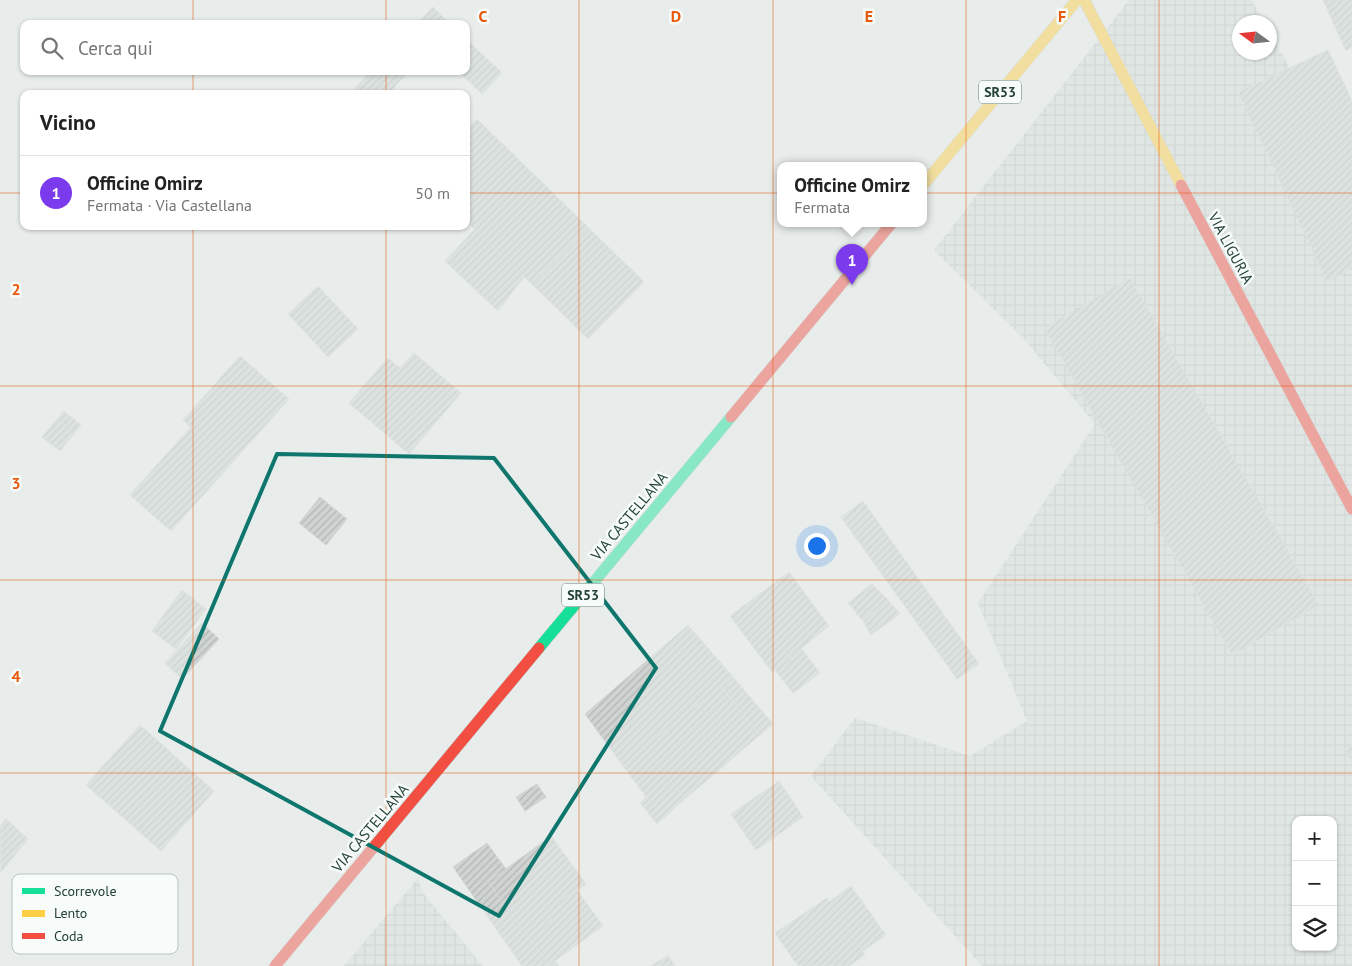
<!DOCTYPE html>
<html lang="it">
<head>
<meta charset="utf-8">
<style>
	body { margin:0; font-family:"PT Sans",sans-serif; background:#f2f2f2; color:#222 }
	.controls { position:absolute; right:15px; bottom:15px; display:grid; overflow:hidden; border-radius:10px; box-shadow:0 1px 4px #0004 }
	.controls button { width:45px; height:45px; display:grid; place-items:center; padding:0; border:0; border-bottom:1px solid #e0e0e0; background:#fff; color:#222; font:25px sans-serif }
	.compass { position:absolute; left:1232px; top:15px; width:45px; height:45px; border-radius:50%; background:#fff; box-shadow:0 1px 4px #0004; rotate:285deg }
	.you { position:absolute; left:816px; top:545px; width:18px; height:18px; margin:-12px; border:4px solid #fff; border-radius:50%; background:#1a73e8; box-shadow:0 0 0 8px #1a73e833 }
	.badge { display:grid; place-items:center; width:32px; height:32px; border-radius:50%; background:#7c3aed; color:#fff; font-size:16px; font-weight:700 }
	.pin { position:absolute; translate:-50% -41px; filter:drop-shadow(0 1px 2px #0008) }
	.pin::after { content:''; position:absolute; top:26px; width:18px; height:15px; background:inherit; clip-path:polygon(0 0,100% 0,50% 100%) }
	.popup { position:absolute; left:777px; top:162px; width:150px; height:65px; box-sizing:border-box; display:grid; place-content:center; border-radius:10px; background:#fff; filter:drop-shadow(0 1px 4px #0005); font-size:16px; white-space:nowrap; color:#767676 }
	.popup b { font-size:19px; color:#222 }
	.popup::after { content:''; position:absolute; left:50%; top:100%; margin-left:-10px; border:10px solid transparent; border-top-color:#fff }
	.list { margin:0; padding:0; list-style:none }
	h2 { display:flex; justify-content:space-between; align-items:center; height:65px; margin:0; padding:0 20px; font-size:21px }
	h2 small { font-size:16px; font-weight:400; color:#767676 }
	.list li { display:grid; grid-template-columns:32px 1fr auto; gap:15px; align-items:center; box-sizing:border-box; height:75px; padding:0 20px; border-top:1px solid #e0e0e0 }
	.list b { display:block; font-size:19px; white-space:nowrap }
	.list p { margin:0; font-size:16px; white-space:nowrap; color:#767676 }
	.list em { font-size:16px; font-style:normal; color:#767676 }
	.icon { flex:none; width:28px; height:28px; fill:none; stroke:currentColor; stroke-width:2; stroke-linecap:round; stroke-linejoin:round }
	.map { position:relative; flex:none; width:1352px; height:966px; overflow:hidden }
	.search { position:absolute; background:#fff; box-shadow:0 1px 4px #0004; left:20px; top:20px; width:450px; height:55px; display:flex; align-items:center; gap:12px; box-sizing:border-box; padding:0 18px; border-radius:10px; color:#767676; font-size:19px }
	.panel { position:absolute; background:#fff; box-shadow:0 1px 4px #0004; left:20px; top:90px; width:450px; height:140px; border-radius:10px }
	.map>svg:first-child { display:block }
</style>
</head>
<body>
<div class="map">
<svg width="1352" height="966" viewBox="0 0 1352 966">
	<defs>
		<pattern id="industrial-grid" width="8" height="8" patternUnits="userSpaceOnUse" patternTransform="scale(1.25)"><rect width="8" height="8" fill="#d6dedb"/><path d="M0 4h8M4 0v8" fill="none" stroke="#b8c0bd"/></pattern>
		<pattern id="building-hatch" width="6" height="6" patternUnits="userSpaceOnUse" patternTransform="scale(1.25)"><rect width="6" height="6" fill="#cfd4d2"/><path d="M-1 1l2-2M0 6l6-6M5 7l2-2" fill="none" stroke="#b2b7b5"/></pattern>
	</defs>
	<rect width="100%" height="100%" fill="#e8edeb"/>
	<g fill="url(#industrial-grid)" fill-rule="evenodd">
		<path d="M 1129,0 L 1252,0 L 1264,22 L 1240,22 L 1240,52 L 1270,52 L 1270,32 L 1330,142 L 1352,173 L 1352,966 L 982,966 L 811,776 L 855,718 L 970,756 L 1027,721 L 978,603 L 1095,424 L 1023,338 L 934,250 ZM 1296,820 L 1333,820 L 1333,947 L 1296,947 Z"/>
		<polygon points="418,878 423,893 483,966 344,966"/>
	</g>
	<g fill="url(#building-hatch)" stroke="#d1d6d4">
		<polygon points="1323,0 1352,0 1352,47 1346,51"/>
		<polygon points="433,7 450,24 417,24"/>
		<polygon points="466,39 502,73 482,94 458,71 466,71"/>
		<polygon points="1328,50 1352,101 1352,269 1327,281 1238,92"/>
		<polygon points="371,71 409,71 388,94 350,94"/>
		<polygon points="477,119 589,228 533,285 466,221 466,131"/>
		<polygon points="589,228 644,282 588,339 533,285"/>
		<polygon points="475,229 524,277 498,311 445,261"/>
		<polygon points="1130,278 1319,605 1232,655 1044,328"/>
		<polygon points="318,286 358,329 328,357 288,314"/>
		<polygon points="414,353 461,393 409,454 349,403 388,358 400,368"/>
		<polygon points="240,356 289,399 232,463 183,420"/>
		<polygon points="64,411 81,425 60,451 42,437"/>
		<polygon points="191,427 232,463 171,531 130,495"/>
		<polygon points="320,497 347,519 326,545 299,523"/>
		<polygon points="863,501 979,664 957,679 841,517"/>
		<polygon points="789,572 829,626 772,672 730,616"/>
		<polygon points="872,584 888,600 863,621 848,603"/>
		<polygon points="182,590 206,609 176,649 152,631"/>
		<polygon points="888,600 900,614 871,635 863,621"/>
		<polygon points="202,623 219,639 182,679 165,663"/>
		<polygon points="688,625 733,677 644,747 685,799 657,824 640,803 646,797 585,714"/>
		<polygon points="801,648 820,673 793,693 775,670"/>
		<polygon points="733,677 773,724 760,735 721,687"/>
		<polygon points="721,687 760,735 685,799 644,747"/>
		<polygon points="140,725 214,791 161,851 86,785"/>
		<polygon points="1352,745 1352,764 1345,748"/>
		<polygon points="779,781 803,817 756,850 731,814"/>
		<polygon points="537,784 546,797 525,811 516,797"/>
		<polygon points="6,819 28,839 1,872 0,826"/>
		<polygon points="551,836 586,884 558,902 564,910 528,937 488,882"/>
		<polygon points="487,843 506,869 488,882 549,965 555,961 559,966 522,966 453,867"/>
		<polygon points="851,886 886,935 863,951 829,902"/>
		<polygon points="577,890 603,926 549,965 528,937 564,910 558,902"/>
		<polygon points="827,898 865,955 849,966 798,966 775,933"/>
		<polygon points="668,955 675,966 651,966"/>
	</g>
	<g fill="none" stroke-linecap="round" stroke-linejoin="round">
		<g stroke="#c3cbc8" stroke-width="12">
			<polyline id="fast" points="539,648 731,417"/>
		</g>
		<g stroke="#c3cbc8" stroke-width="12">
			<g id="slow">
				<polyline points="1084,0 1181,185"/>
				<polyline points="923,185 1077,0"/>
			</g>
		</g>
		<g stroke="#c3cbc8" stroke-width="12">
			<g id="jam">
				<polyline points="1181,185 1352,509"/>
				<polyline points="731,417 891,224"/>
				<polyline points="275,966 539,648"/>
			</g>
		</g>
		<use href="#fast" stroke="#16e098" stroke-width="11"/>
		<use href="#slow" stroke="#ffcf43" stroke-width="11"/>
		<use href="#jam" stroke="#f24e42" stroke-width="11"/>
	</g>
	<path d="M0 0H1352V966H0ZM 277,454 L 494,458 L 656,668 L 499,916 L 160,731 Z" fill="#e8edeb" fill-opacity=".55" fill-rule="evenodd"/>
	<path fill="none" stroke="#0f766e" stroke-width="4" stroke-linejoin="round" d="M 277,454 L 494,458 L 656,668 L 499,916 L 160,731 Z"/>
	<path fill="none" stroke="#e8590c" stroke-width="1" stroke-opacity="0.55" d="M 193,0 L 193,24M 386,0 L 386,24M 579,0 L 579,966M 773,0 L 773,966M 966,0 L 966,966M 1159,0 L 1159,966M 193,71 L 193,94M 386,71 L 386,94M 0,193 L 24,193M 466,193 L 1352,193M 193,226 L 193,966M 386,226 L 386,966M 0,386 L 1352,386M 0,580 L 1352,580M 0,773 L 1352,773"/>
	<g text-anchor="middle" dominant-baseline="central" stroke-width="5" stroke-linejoin="round" paint-order="stroke">
		<g fill="#f7fbf9" stroke="#637a73" stroke-width="1">
			<rect x="979" y="80.5" width="42" height="23" rx="4"/>
			<rect x="562" y="583.5" width="42" height="23" rx="4"/>
		</g>
		<g font-size="14" font-weight="bold" fill="#24423a">
			<text x="1000" y="92">SR53</text>
			<text x="583" y="595">SR53</text>
		</g>
		<g font-size="15" fill="#24423a" stroke="#f7fbf9">
			<text transform="translate(1231 248) rotate(62)">VIA LIGURIA</text>
			<text transform="translate(629 516) rotate(-50)">VIA CASTELLANA</text>
			<text transform="translate(370 828) rotate(-50)">VIA CASTELLANA</text>
		</g>
	</g>
	<rect x="12" y="874" width="166" height="80" rx="8" fill="#f7fbf9" stroke="#b8c4c0" stroke-width="1"/>
	<rect x="22" y="888" width="23" height="6" fill="#16e098"/>
	<rect x="22" y="910" width="23" height="7" fill="#ffcf43"/>
	<rect x="22" y="933" width="23" height="6" fill="#f24e42"/>
	<g font-size="14" fill="#24423a">
		<text x="54" y="896">Scorrevole</text>
		<text x="54" y="918">Lento</text>
		<text x="54" y="941">Coda</text>
	</g>
	<g font-size="16" text-anchor="middle" font-weight="bold" fill="#e8590c" stroke="#f7fbf9" stroke-width="5" stroke-linejoin="round" paint-order="stroke">
		<text x="483" y="22">C</text>
		<text x="676" y="22">D</text>
		<text x="869" y="22">E</text>
		<text x="1062" y="22">F</text>
		<text x="16" y="295">2</text>
		<text x="16" y="489">3</text>
		<text x="16" y="682">4</text>
	</g>
</svg>
<div class="controls">
<button>+</button>
<button>−</button>
<button><svg class="icon" aria-label="layers" viewBox="0 0 24 24"><path d="M12 4l9 5-9 5-9-5zM3 14l9 5 9-5"/></svg></button>
</div>
<svg class="compass" viewBox="-18 -18 36 36"><path d="M0-13l5 13h-10z" fill="#e53935"/><path d="M0 13l5-13h-10z" fill="#767676"/></svg>
<div class="you"></div>
<div class="pin badge" style="left:852px;top:285px">1</div>
<div class="popup"><b>Officine Omirz</b>Fermata</div>
<div class="search"><svg class="icon" aria-label="search" viewBox="0 0 24 24"><circle cx="10" cy="10" r="6"/><path d="M15 15l6 6"/></svg>Cerca qui</div>
<section class="panel">
<h2>Vicino<small></small></h2>
<ul class="list">
<li><span class="badge">1</span><div><b>Officine Omirz</b><p>Fermata · Via Castellana</p></div><em>50 m</em></li>
</ul>
</section>
</div>
</body>
</html>
